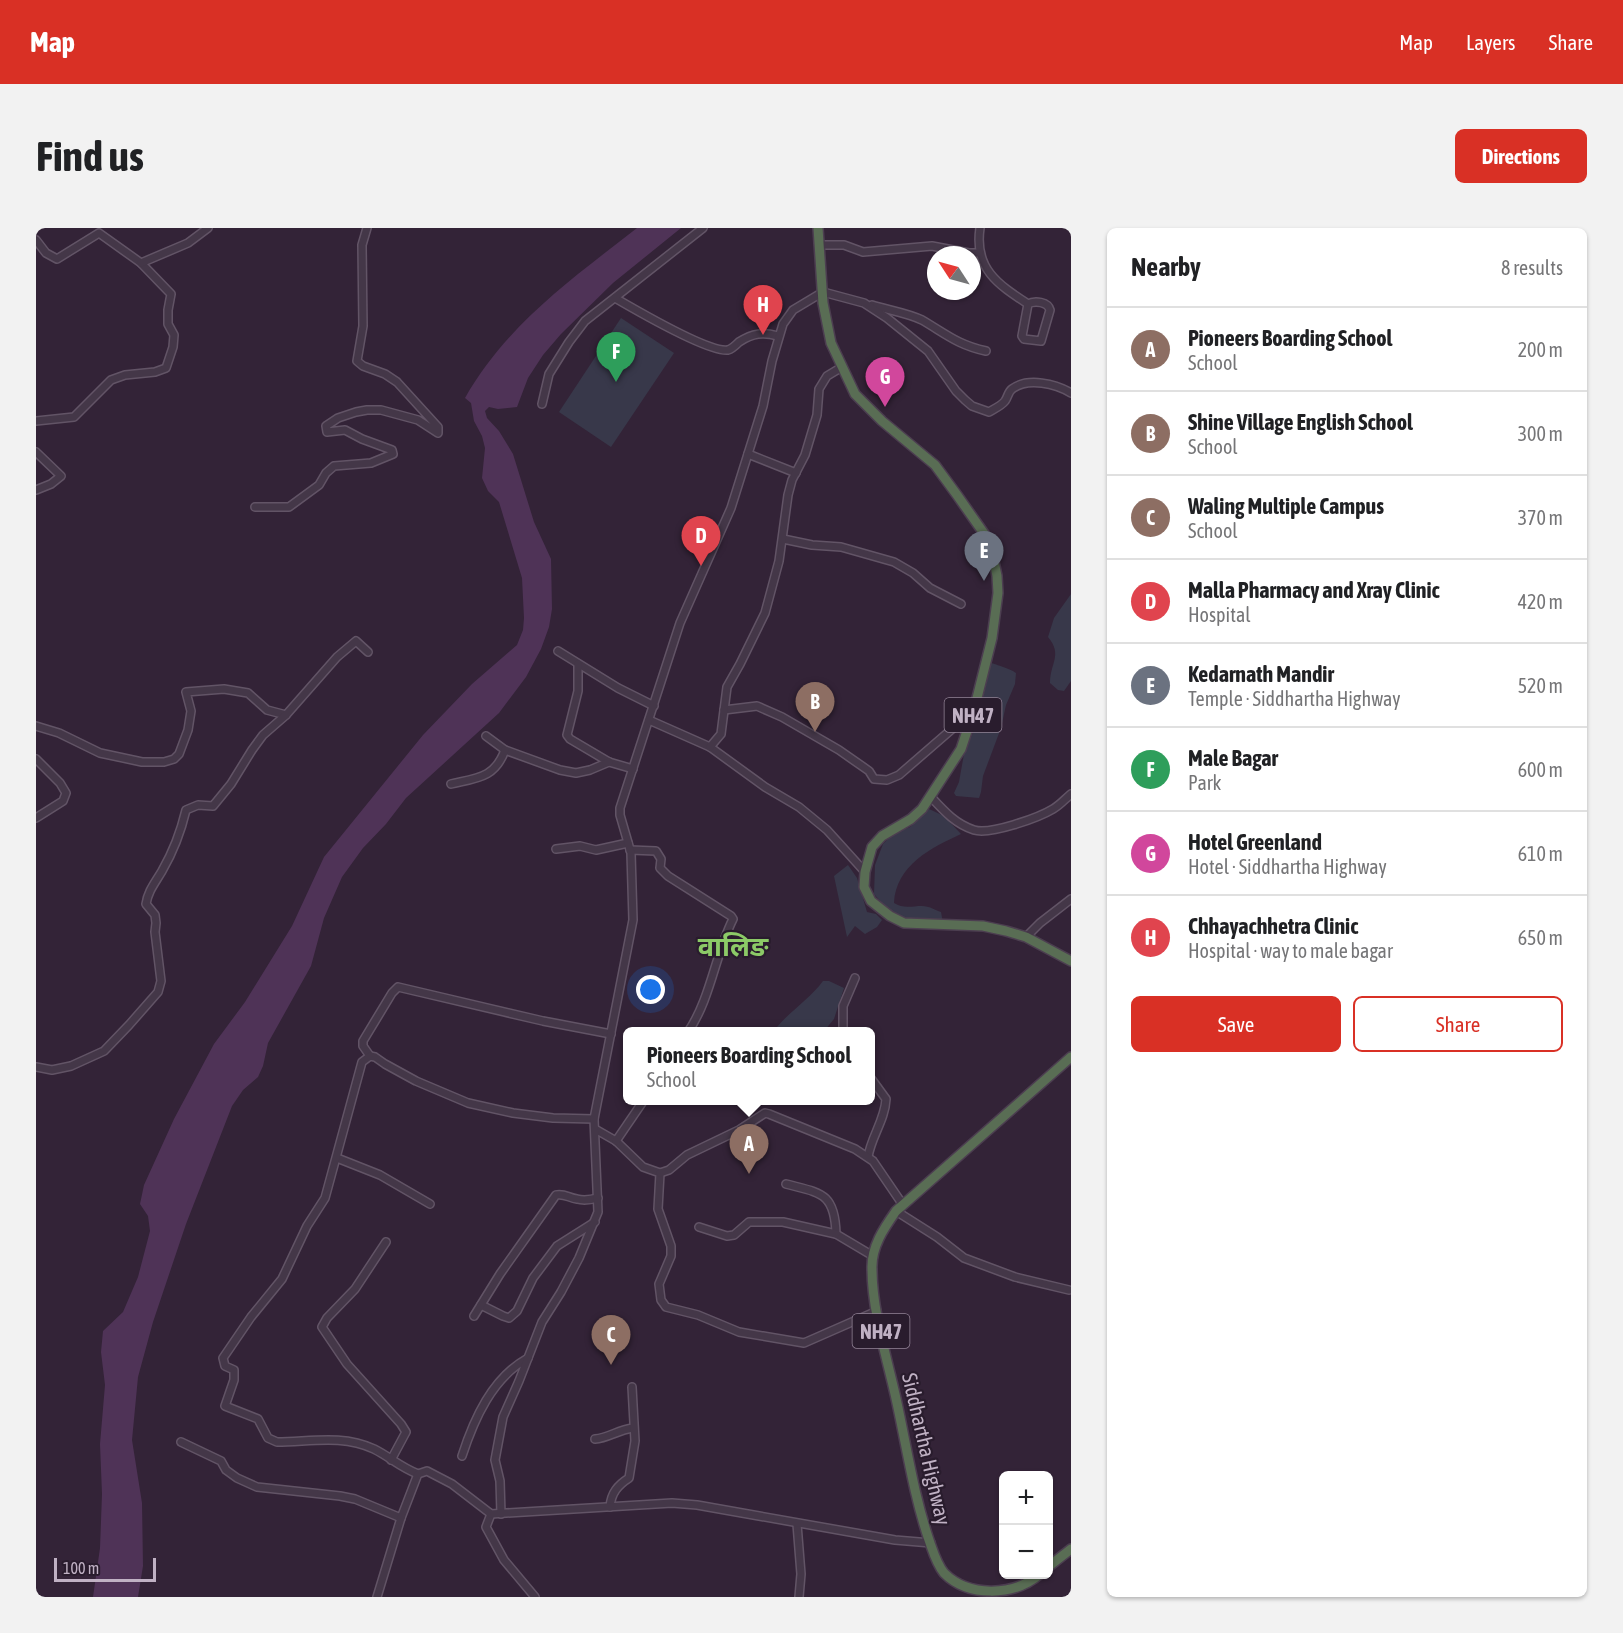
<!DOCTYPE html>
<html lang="en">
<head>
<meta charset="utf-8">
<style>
	body { margin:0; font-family:"Asap Condensed","Noto Sans Devanagari",sans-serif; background:#f2f2f2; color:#202124 }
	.controls { position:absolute; right:18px; bottom:18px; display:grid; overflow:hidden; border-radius:9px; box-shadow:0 2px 4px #0004 }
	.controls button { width:54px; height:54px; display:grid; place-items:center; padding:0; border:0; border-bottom:2px solid #e0e0e0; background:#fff; color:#202124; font:30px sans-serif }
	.compass { position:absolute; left:891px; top:18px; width:54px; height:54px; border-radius:50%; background:#fff; box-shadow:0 2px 4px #0004; rotate:306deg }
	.scale { position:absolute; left:18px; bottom:15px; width:102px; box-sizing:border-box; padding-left:6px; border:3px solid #c0b1c4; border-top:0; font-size:16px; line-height:21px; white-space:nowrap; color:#c0b1c4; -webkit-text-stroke:4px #291c2d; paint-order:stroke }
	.you { position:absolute; left:615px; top:762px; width:21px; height:21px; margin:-15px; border:4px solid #fff; border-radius:50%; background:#1a73e8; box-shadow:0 0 0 9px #1a73e833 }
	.badge { display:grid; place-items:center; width:39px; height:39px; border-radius:50%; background:#d93025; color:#fff; font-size:20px; font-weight:700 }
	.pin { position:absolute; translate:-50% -50px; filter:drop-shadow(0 2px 3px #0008) }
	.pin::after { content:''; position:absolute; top:32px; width:21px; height:18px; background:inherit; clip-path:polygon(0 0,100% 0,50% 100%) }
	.popup { position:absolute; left:587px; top:799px; width:252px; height:78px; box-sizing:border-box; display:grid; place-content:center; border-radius:9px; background:#fff; filter:drop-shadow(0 2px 4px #0005); font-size:20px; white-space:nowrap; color:#757577 }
	.popup b { font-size:22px; color:#202124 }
	.popup::after { content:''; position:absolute; left:50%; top:100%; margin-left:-12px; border:12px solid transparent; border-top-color:#fff }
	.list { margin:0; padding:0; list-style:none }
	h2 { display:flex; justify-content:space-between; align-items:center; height:78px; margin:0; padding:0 24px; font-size:26px }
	h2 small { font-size:20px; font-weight:400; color:#757577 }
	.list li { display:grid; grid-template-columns:39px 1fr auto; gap:18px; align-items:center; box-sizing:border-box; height:84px; padding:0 24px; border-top:2px solid #e0e0e0 }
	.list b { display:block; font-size:22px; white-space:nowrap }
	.list p { margin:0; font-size:20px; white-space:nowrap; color:#757577 }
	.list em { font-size:20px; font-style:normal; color:#757577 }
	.actions { display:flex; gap:12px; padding:18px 24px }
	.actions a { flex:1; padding:14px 0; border:2px solid #d93025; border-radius:9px; text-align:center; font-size:21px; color:#d93025 }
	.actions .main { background:#d93025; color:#fff }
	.map { position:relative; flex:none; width:1035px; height:1369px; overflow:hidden; border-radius:9px }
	header { display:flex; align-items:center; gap:36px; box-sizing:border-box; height:84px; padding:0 30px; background:#d93025; color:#fff }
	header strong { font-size:28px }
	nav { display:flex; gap:33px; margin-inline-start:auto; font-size:21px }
	.intro { display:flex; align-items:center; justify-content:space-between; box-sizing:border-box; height:144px; padding:0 36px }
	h1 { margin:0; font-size:42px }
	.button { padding:15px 27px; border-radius:9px; background:#d93025; color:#fff; font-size:21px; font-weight:700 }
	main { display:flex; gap:36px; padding:0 36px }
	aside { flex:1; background:#fff; border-radius:9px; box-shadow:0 2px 4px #0004 }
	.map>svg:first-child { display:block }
</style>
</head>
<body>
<header>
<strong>Map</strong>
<nav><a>Map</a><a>Layers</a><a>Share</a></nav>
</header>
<div class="intro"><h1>Find us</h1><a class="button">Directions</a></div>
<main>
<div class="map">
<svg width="1035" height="1369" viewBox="0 0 1035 1369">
	<rect width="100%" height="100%" fill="#332337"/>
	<g fill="#38384a">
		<polygon points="585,90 638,125 575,219 523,184"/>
		<path d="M 1035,366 L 1035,453 L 1028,463 L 1022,462 L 1014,455 C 1014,435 1027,427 1012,409 L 1018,390 Z"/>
		<path d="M 955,435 C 959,436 977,442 980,445 L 979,456 L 970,477 L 965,500 L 947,548 L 945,564 L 943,570 L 920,568 L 918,565 L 923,554 L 928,526 L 941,495 Z"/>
		<path d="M 893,581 L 908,588 L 925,606 C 895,620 860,637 858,675 C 867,681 876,678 886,678 C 893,678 899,682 905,684 L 907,695 L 862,690 L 857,688 L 838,666 L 839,637 L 847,616 L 858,605 L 874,599 Z"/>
		<polygon points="812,637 821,650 831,684 840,686 846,692 841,699 829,706 819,698 811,709 798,648"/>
		<path d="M 787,753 L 793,753 L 808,760 L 798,791 L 788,803 L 738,803 C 751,785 773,772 787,753 Z"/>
	</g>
	<path fill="#4f3357" d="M 601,0 L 645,0 L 577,55 L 525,106 L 507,127 L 492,150 L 481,179 L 462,181 L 453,179 L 449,183 L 451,190 L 463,203 L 477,226 L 498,294 L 515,331 L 516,381 L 513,399 L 505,421 L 490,449 L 463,485 L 370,570 L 350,596 L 327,620 L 306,649 L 288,690 L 275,738 L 232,815 L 227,838 L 222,849 L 207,862 L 196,878 L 150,996 L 117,1094 L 102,1149 L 96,1212 L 106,1275 L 107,1338 L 102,1369 L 57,1369 L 64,1320 L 66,1266 L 64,1216 L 69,1157 L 65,1124 L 67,1103 L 87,1084 L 102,1049 L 114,1003 L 112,988 L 104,976 L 108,957 L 138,891 L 178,816 L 209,774 L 256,698 L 288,629 L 387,507 L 436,456 L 481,417 L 487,402 L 488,390 L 486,350 L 463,274 L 452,263 L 446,250 L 449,220 L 446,208 L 438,193 L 435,175 L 429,170 C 470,97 537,50 601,0 Z"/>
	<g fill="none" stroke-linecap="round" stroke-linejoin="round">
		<g stroke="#625466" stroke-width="10">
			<g id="minor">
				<path d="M 944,0 C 938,40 961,56 992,76 C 999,72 1012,74 1014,82 L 1005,113 L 988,111 L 986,108 L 992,76"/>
				<polyline points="0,12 10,25 21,31 63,5 105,35 135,66 132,82 132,96 138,107 137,119 130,140 119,144 89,147 75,152 38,189 0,193"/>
				<polyline points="783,17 808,17 827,24 896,18 933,25 943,25"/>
				<polyline points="105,35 152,15 172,0"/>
				<path d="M 579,70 C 598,81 673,125 692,122 C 696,121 700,117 703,114 C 717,105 727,104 742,108"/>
				<path d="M 836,77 C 852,82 872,85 886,92 C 910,106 922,117 950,123"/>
				<polyline points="506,176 513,146 533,114 549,93 667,0"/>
				<polyline points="0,224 25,248 15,256 0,262"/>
				<polyline points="712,226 760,245"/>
				<polyline points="219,279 253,279 283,257 290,245 298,238 335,235 357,226 356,222 326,211 309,202 291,204 290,198 302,190 320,184 331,182 345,182 382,192 402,205 402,199 361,154 349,146 327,138 321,133 327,98 326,17 331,0"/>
				<polyline points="747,311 776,317 805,319 858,334 877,345 894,360 925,376"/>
				<polyline points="522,423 582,460 618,478"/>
				<polyline points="542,436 542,463 531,507 534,511 573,534 597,541"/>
				<polyline points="688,482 721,478 746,489 803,522 833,543 838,551 851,552 863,547 938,482"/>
				<polyline points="613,492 674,519 729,559 763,579 791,602 829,644"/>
				<polyline points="0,498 23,505 64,525 106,534 128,534 138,531 143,526 152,502 155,483 150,464 188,461 212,465 231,482 250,487"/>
				<polyline points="450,508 469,522 524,542 540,545 554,542 573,534"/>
				<polyline points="674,519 685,506 691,459 704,436 729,385 743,333 752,267 756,252 769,227 781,187 783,161 791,148 806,139"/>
				<polyline points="0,531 24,555 30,565 27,573 0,590"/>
				<path d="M 415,556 C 441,550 459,550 469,522"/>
				<path d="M 894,568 C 907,582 919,596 938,602 C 954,607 1002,590 1017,581 C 1024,577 1029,571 1035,566"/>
				<polyline points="520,621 544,618 560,622 592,615"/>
				<path d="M 594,622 L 620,623 L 625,631 L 624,640 L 632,648 L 695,688 L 697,691 C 679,727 675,770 652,804"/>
				<polyline points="990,709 1004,695 1035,671"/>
				<polyline points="807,804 807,778 819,750"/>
				<polyline points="334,828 327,818 327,813 356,765 362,759 507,793 575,806"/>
				<path d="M 0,839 L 16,842 L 35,838 L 68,823 L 93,797 L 122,764 L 125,753 L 119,704 L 120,695 L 119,687 L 110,676 C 112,663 119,655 126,643 C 137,624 145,603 150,582 L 162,577 L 177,578 L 195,556 L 216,522 L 227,507 L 250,487 L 301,429 L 320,413 L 332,424"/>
				<polyline points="559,901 580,913 607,939 624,945 622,981 635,1018 635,1028 623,1056 625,1072 630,1079 662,1087 703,1104 768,1115 841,1083"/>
				<polyline points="580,913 608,872"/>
				<path d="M 832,929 C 835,909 849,892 850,871 L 834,849"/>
				<polyline points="301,930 344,947 394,976"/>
				<polyline points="624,945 633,942 651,927 703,902 729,885 733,886 819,921 837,933 867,977"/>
				<path d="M 750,956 C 784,965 799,964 800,1006 L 837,1028"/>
				<polyline points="860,983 901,1009 928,1030 979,1049 1033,1062"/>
				<polyline points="663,999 691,1008 698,1007 713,994 747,994 800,1006"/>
				<polyline points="350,1014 319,1061 291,1090 286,1099 311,1136 365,1196 370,1204 355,1232"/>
				<polyline points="445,1077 467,1088 473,1090 481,1083 497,1050 521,1018 559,994"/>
				<path d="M 438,1088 L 464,1046 L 520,967 C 528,965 533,970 541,971 C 548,973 554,972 562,970"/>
				<path d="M 559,1211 C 572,1210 582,1202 597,1200"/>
				<polyline points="145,1214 185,1233 190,1242 201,1250 221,1259 304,1268 319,1271 365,1290"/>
				<path d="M 426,1228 C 438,1191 456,1150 492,1130"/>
				<path d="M 382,1246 C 364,1239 354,1229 338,1221 C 306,1206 273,1214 241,1214 L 232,1210 L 222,1191 L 189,1178 L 198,1152 L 198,1142 L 189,1138 L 187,1130 L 215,1089 L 246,1051 L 271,998 L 289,970 L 326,834 L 334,828 L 339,829 L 349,836 L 380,853 L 432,875 L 477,885 L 517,890 L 558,891"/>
				<path d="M 574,1279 C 575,1265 582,1257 593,1250 L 599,1213 L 596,1159"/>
				<polyline points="455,1286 450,1299 468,1332 499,1369"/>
				<path d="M 465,1286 L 464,1253 L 459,1232 L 467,1189 L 483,1153 L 506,1094 L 525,1064 L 543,1030 L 562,984 L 558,891 L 597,692 L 595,625 L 584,587 L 584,580 L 644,395 L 695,280 L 727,178 L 736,133 L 747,96 L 757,82 L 787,64 L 828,75 L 851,90 L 892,123 L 920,163 L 929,172 L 936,178 L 953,184 C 958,181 965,178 969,173 C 972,169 972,164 976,161 C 992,149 1020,156 1035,165"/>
				<polyline points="761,1296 765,1346 763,1369"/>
				<polyline points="341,1369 365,1290 380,1251 382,1246 391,1243 416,1256 455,1286 636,1275 661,1277 859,1312 895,1315"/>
			</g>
		</g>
		<g stroke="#4c3e50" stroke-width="12">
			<g id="highway">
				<polyline points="782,0 787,75 795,115 819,166 846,193 899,237 921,267 954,314 961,348 962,365 956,410 938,482 925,521 886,581 875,591 846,608 836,619 829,644 828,659 835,673 854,688 868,695 947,698 970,703 990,709 1035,733"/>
				<polyline points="1012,1339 1035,1321"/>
				<path d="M 1004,1346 C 977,1369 932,1369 908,1345 C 900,1335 897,1323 893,1312 C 877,1265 870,1214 859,1166 C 850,1127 836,1081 836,1041 C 835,1019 848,1000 860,983 L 1035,829"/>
			</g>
		</g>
		<use href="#minor" stroke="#443748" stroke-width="7"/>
		<use href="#highway" stroke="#596d54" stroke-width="9"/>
	</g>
	<g text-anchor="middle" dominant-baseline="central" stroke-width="4.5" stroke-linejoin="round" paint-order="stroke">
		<g fill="#291c2d" stroke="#938497" stroke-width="1.5">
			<rect x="908.5" y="470" width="57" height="34" rx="4.5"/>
			<rect x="816.5" y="1086" width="57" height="34" rx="4.5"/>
		</g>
		<g font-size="20" font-weight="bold" fill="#c0b1c4">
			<text x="937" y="487">NH47</text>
			<text x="845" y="1103">NH47</text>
		</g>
		<g font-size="21" fill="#c0b1c4" stroke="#291c2d">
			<text transform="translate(891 1221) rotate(77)">Siddhartha Highway</text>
		</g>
		<g font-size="27" font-weight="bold" fill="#8cca67" stroke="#291c2d">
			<text x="697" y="718">वालिङ</text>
		</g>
	</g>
</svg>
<div class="controls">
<button>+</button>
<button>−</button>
</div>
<svg class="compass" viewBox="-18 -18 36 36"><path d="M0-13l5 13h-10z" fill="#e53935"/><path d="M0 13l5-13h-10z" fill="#757577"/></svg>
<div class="scale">100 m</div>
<div class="you"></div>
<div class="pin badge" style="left:713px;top:946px;background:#8d6e63">A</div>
<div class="popup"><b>Pioneers Boarding School</b>School</div>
<div class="pin badge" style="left:779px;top:504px;background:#8d6e63">B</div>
<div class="pin badge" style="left:575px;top:1137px;background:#8d6e63">C</div>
<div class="pin badge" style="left:665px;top:338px;background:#e0444e">D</div>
<div class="pin badge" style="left:948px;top:353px;background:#6b7280">E</div>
<div class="pin badge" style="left:580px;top:154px;background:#2e9e5b">F</div>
<div class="pin badge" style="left:849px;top:179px;background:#d1479c">G</div>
<div class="pin badge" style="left:727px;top:107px;background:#e0444e">H</div>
</div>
<aside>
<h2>Nearby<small>8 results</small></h2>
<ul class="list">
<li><span class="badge" style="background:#8d6e63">A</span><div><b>Pioneers Boarding School</b><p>School</p></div><em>200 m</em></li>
<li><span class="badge" style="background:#8d6e63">B</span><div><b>Shine Village English School</b><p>School</p></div><em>300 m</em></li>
<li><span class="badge" style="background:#8d6e63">C</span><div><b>Waling Multiple Campus</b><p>School</p></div><em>370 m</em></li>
<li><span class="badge" style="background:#e0444e">D</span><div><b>Malla Pharmacy and Xray Clinic</b><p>Hospital</p></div><em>420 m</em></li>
<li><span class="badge" style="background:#6b7280">E</span><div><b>Kedarnath Mandir</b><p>Temple · Siddhartha Highway</p></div><em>520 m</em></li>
<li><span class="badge" style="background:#2e9e5b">F</span><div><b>Male Bagar</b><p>Park</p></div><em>600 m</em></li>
<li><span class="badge" style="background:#d1479c">G</span><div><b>Hotel Greenland</b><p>Hotel · Siddhartha Highway</p></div><em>610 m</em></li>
<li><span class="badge" style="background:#e0444e">H</span><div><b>Chhayachhetra Clinic</b><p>Hospital · way to male bagar</p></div><em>650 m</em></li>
</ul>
<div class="actions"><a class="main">Save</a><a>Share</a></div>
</aside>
</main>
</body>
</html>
